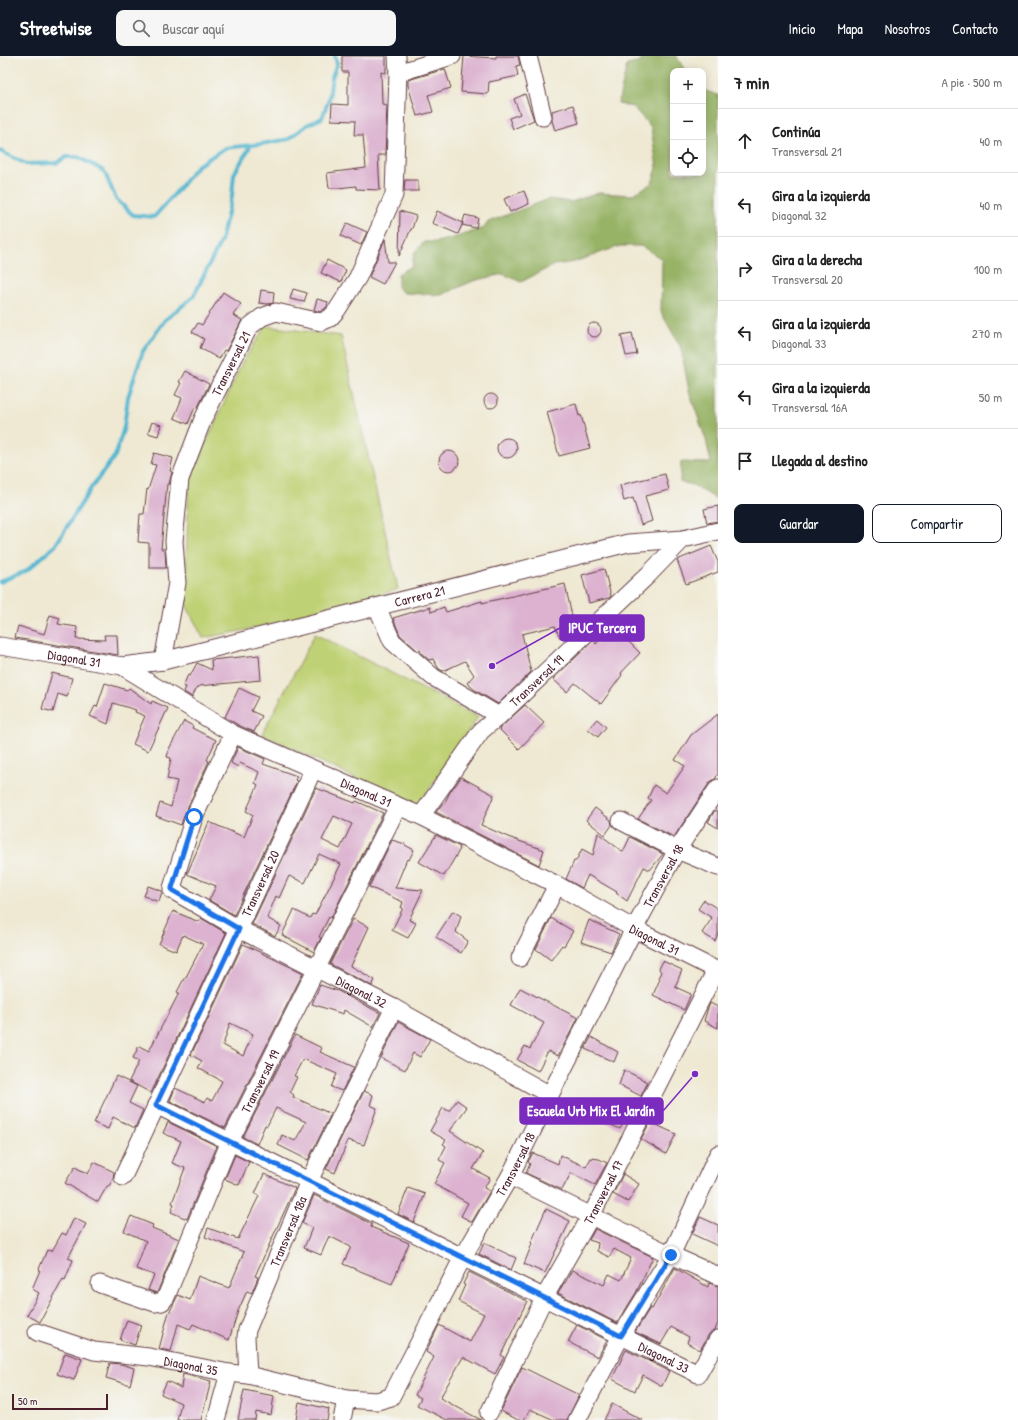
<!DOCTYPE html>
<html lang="es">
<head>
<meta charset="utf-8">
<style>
	body { margin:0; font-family:"Patrick Hand",sans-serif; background:#f6f6f6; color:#222 }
	.controls { position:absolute; right:12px; top:12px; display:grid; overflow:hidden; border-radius:8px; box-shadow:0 2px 10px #0003 }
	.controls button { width:36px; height:36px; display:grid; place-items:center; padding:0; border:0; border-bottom:1px solid #e0e0e0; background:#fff; color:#222; font:20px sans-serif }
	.scale { position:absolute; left:12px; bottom:10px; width:96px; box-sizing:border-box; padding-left:4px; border:2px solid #4a1f2b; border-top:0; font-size:11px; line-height:14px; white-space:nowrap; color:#4a1f2b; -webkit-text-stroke:3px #f6f6f2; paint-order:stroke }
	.stop { position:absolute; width:12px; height:12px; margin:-9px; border:3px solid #1a73e8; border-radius:50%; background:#fff }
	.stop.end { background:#1a73e8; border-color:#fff; box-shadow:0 1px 4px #0008 }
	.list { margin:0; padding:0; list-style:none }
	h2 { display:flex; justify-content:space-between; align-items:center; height:52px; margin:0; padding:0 16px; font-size:17px }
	h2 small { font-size:13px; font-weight:400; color:#767676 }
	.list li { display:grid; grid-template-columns:26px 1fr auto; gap:12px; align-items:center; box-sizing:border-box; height:64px; padding:0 16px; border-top:1px solid #e0e0e0 }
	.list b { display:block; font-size:15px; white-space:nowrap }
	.list p { margin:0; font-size:13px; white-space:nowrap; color:#767676 }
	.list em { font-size:13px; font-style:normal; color:#767676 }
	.actions { display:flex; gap:8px; padding:12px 16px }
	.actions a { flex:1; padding:9px 0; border:1px solid #111827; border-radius:8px; text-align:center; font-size:14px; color:#111827 }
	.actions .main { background:#111827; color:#fff }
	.icon { flex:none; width:22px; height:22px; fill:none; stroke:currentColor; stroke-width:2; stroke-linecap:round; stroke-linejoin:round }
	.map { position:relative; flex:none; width:718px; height:1364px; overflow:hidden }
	header { display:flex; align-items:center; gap:24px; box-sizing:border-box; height:56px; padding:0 20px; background:#111827; color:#fff }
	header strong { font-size:19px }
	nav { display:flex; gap:22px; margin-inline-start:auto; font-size:14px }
	.search { width:280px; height:36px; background:#f6f6f6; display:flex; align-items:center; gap:10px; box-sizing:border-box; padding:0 14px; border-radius:8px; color:#767676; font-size:15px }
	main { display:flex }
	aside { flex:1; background:#fff }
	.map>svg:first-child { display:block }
</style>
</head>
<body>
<header>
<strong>Streetwise</strong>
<div class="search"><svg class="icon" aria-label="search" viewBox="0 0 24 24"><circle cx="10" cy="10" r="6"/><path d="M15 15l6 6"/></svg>Buscar aquí</div>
<nav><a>Inicio</a><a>Mapa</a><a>Nosotros</a><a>Contacto</a></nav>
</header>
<main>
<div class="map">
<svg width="718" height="1364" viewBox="0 0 718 1364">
	<rect width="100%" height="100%" fill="#f6f6f2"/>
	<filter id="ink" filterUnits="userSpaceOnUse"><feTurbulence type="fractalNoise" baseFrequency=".025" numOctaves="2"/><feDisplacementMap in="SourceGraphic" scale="8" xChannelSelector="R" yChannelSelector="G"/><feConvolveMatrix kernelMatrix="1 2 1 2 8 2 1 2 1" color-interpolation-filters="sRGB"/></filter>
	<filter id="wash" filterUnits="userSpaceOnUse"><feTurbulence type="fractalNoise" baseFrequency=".012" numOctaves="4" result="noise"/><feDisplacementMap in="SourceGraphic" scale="16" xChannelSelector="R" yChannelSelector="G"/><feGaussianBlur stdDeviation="0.9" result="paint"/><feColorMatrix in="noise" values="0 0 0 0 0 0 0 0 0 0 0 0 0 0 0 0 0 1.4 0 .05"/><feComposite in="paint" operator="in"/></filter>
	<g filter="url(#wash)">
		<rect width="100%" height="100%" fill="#efe9d3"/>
		<g fill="#bfd174" stroke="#847850">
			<polygon points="266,270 341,280 398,533 350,550 246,574 203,582 185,547 189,425 242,307"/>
			<polygon points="315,578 478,661 417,751 262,678"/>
		</g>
		<polygon fill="#97b366" stroke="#706948" points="641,0 676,0 686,15 673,15 673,117 703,117 703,34 718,39 718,444 693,429 680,426 681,406 711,407 706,384 689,335 681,292 661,256 662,203 641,190 620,190 574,206 554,209 521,226 503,218 473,225 441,239 404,237 398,232 398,218 412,210 414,197 424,186 437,186 456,181 484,172 488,166 549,143 571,146 599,137 632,139 652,127 657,112 651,71 633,51 618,48 627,9 641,6"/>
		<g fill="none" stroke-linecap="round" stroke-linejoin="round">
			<g stroke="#51b6d0" stroke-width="4">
				<polyline points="0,95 26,108 57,107 66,101 78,101 104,115 116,143 133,159 154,161 177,135 197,110 225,92 261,88 289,83 307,69 322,62 329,43 332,21 337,8 335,0"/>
				<polyline points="0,526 26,515 55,490 91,432 115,400 124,371 128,341 143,295 165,264 193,241 221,185 232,140 234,118 251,89"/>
			</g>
		</g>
		<g id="blocks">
			<g fill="#dcb2d0" fill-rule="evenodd">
				<polygon points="342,0 386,0 386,17 381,16 382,48 387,49 385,99 378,99 380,134 356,133 356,130 338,132 329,132 327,117 366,112 363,79 354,79 355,65 331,64 332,48 348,49 348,16 342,16"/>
				<polygon points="464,0 496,2 496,0 518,0 520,9 516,10 518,20 489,26 488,38 461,36"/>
				<polygon points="445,13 451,32 428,39 433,56 417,60 408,29 408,24"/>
				<polygon points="525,38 534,64 513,73 509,62 520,58 514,43"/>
				<polygon points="573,49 579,67 555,74 552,65 552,55"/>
				<polygon points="405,124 418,124 418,135 404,135"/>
				<polygon points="524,135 529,148 510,156 504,143"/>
				<polygon points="400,155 416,160 412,173 411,173 399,200"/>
				<polygon points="437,155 463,167 458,178 432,167"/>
				<polygon points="465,159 478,162 476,172 462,169"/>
				<polygon points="347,167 367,176 361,189 341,180"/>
				<polygon points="385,183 388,206 395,206 383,228 369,221"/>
				<polygon points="327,204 346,214 341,226 321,217"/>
				<polygon points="293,233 307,237 304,246 290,243"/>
				<polygon points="261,234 274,236 273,247 268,248 259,247"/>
				<polygon points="223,236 241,248 233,259 242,264 226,295 224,294 219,303 200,292 204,283 192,276 198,267 202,269"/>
				<polygon points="317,243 328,246 327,251 320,256 314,254"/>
				<circle cx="594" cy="274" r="7"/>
				<polygon points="632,277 637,298 626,300 621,279"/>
				<polygon points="185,315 209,328 197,353 195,351 188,368 174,362 182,342 175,339 181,327 179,326"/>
				<circle cx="491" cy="345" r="7"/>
				<polygon points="576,348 579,360 581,359 590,392 559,400 547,356"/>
				<polygon points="152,366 161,369 158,380 148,377"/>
				<circle cx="507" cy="392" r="10"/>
				<circle cx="449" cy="405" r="10"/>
				<polygon points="154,397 173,402 170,415 172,416 169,428 167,428 161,493 165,493 166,512 149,512 149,487 138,486 140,458 144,458 147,433 148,434 156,409 151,408"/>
				<polygon points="665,418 669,434 645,440 652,465 641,469 633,442 624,445 620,429"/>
				<polygon points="718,450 718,465 707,467 704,453"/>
				<polygon points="711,490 718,506 718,516 686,528 677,504"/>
				<polygon points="604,513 611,540 609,542 589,547 582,519"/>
				<polygon points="565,528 575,574 571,578 560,582 555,570 522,578 531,616 498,648 475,634 467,627 474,619 465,605 443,615 439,613 433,603 429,604 421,597 420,594 418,595 400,579 393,562 430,551 431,556 444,551 446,556 482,545 482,547"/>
				<polygon points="50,559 60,562 58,568 77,571 76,583 105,584 104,579 117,579 118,599 15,582 18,570 44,578"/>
				<polygon points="613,570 640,597 621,617 622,619 601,648 575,627 567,636 553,623 594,584 596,588"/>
				<polygon points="259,599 261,624 199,630 198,632 197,631 192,641 184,636 186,631 183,630 188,619 190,620 197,607 212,614 211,604"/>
				<polygon points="52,617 72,622 67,641 58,638 53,656 42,653"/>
				<polygon points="105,627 127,634 129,632 151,648 152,645 168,652 148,695 133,688 145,660 135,656 136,654 113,647 108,668 90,660 95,650 97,651"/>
				<polygon points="239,632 258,641 251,655 262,660 254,676 238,669 225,661"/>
				<polygon points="525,649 544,667 519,693 499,673"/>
				<polygon points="718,658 718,718 715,723 710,726 674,781 638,763 651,744 648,742 654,729 666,737 685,710 675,704 691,679"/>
				<polygon points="597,663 606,671 598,681 588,673"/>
				<polygon points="184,665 193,670 192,672 216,684 207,704 209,705 185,757 181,769 156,760 160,747 171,751 177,725 167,723 171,702 167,701 169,693"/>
				<polygon points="238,691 265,703 263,708 297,720 295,724 297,725 234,859 209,844 216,830 187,818 209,766 244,781 253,759 246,755 258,729 255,727 259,716 240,707 238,711 231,707"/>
				<polygon points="461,721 494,739 481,769 508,781 544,794 539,809 436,756 443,747 444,748 450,736 454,730 455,730"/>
				<path d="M 316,732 L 355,747 L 356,745 L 383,757 L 331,862 L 329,861 L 319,881 L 321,882 L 314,896 L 282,879 L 294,854 L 310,862 L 312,858 L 315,859 L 341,808 L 319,798 L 305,827 L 289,820 L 279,842 L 276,840 L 267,862 L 281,870 L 275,880 L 252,868 ZM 334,760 L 352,768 L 340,793 L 322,784 Z"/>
				<polygon points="595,752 611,764 612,769 605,779 586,764"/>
				<polygon points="715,754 718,756 718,772 708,766"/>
				<polygon points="598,777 623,796 630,781 663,798 650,814 644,811 627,845 616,837 617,836 588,819 582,832 566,823 574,805 576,805 582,793 593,799"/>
				<polygon points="436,779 460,791 459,793 460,793 444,820 419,806"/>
				<polygon points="392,784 405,788 405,789 414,794 409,804 407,803 395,832 423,834 409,864 416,867 408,882 392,874 403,852 401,852 403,846 369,831"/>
				<polygon points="148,830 162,835 159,846 144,840"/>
				<polygon points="704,844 718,853 718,878 715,885 702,877 712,862 698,853"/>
				<polygon points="173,855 199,866 201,862 226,877 151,1037 129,1025 139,1005 133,1002 139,990 149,995 179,937 177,936 185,921 186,921 203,888 183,879 176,895 159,888"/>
				<polygon points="453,855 461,860 456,876 468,885 461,897 436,881"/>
				<polygon points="551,862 573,875 564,890 562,889 551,904 536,893"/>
				<polygon points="353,863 369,871 351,910 375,924 372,930 330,908"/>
				<polygon points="589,864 619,878 611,896 581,886"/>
				<path d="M 243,888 L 303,917 L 225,1072 L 170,1045 L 175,1032 L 205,1046 L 207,1042 L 212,1045 L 222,1025 L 198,1012 L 202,1005 L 191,999 ZM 230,967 L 253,978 L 243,1000 L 223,989 Z"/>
				<polygon points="663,905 682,914 675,931 691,938 684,954 653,939 660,923 658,922 661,916 659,913"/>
				<polygon points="320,929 338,935 380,957 373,971 344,954 343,958 312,948"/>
				<polygon points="520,932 578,962 558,1000 548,995 538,1015 517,1004 525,990 530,993 544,967 511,949"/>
				<polygon points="710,947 718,951 718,972 704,965 707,955"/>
				<polygon points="398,966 430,983 420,1001 413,997 405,1014 381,1002"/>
				<polygon points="295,979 322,992 320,996 354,1011 342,1035 331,1031 337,1018 303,1003 294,1020 297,1021 290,1036 294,1039 293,1041 331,1058 308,1104 278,1089 282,1079 295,1085 306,1066 276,1052 267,1070 265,1069 257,1088 243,1081"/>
				<polygon points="591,981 618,996 614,1006 585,993"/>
				<polygon points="624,1014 648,1026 641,1040 619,1029"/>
				<polygon points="116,1020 137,1030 129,1047 143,1054 135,1072 113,1061 108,1073 94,1067"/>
				<polygon points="364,1035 373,1039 370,1049 377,1052 364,1089 348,1084 335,1117 326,1113"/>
				<polygon points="457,1044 467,1051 450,1075 483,1097 473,1113 490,1122 484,1132 490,1135 472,1166 461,1160 468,1147 434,1128 445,1107 439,1104 446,1090 443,1088 446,1084 430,1075 443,1052 449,1055"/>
				<polygon points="605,1044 629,1056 620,1073 596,1062"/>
				<polygon points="168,1066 217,1090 187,1163 171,1156 174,1148 172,1147 185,1112 172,1107 181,1085 163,1077"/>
				<polygon points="650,1066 676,1078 666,1098 641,1083"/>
				<polygon points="533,1097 558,1108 560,1099 586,1111 591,1102 599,1103 607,1107 595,1129 571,1117 562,1134 526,1117 530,1108 528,1106"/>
				<polygon points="235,1099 249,1106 239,1129 225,1123"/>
				<polygon points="94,1106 114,1116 113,1123 109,1130 107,1130 98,1146 65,1127 75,1111 88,1118"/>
				<polygon points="264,1118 295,1132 255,1220 258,1221 252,1237 247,1235 238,1255 229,1284 193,1268 190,1273 178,1268 171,1295 159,1293 168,1259 178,1239 190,1244 198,1220 229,1232 244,1196 205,1181 208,1172 238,1183 259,1140 255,1138"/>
				<polygon points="623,1118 639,1128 628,1146 613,1138"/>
				<polygon points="408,1132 425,1138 414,1166 398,1158"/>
				<polygon points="314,1139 372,1168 371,1171 409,1187 392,1228 343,1208 351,1191 329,1180 321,1199 304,1192 312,1172 302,1167"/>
				<polygon points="546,1153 570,1165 545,1217 524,1208 532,1188 531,1187"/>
				<polygon points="131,1160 153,1169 152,1172 179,1183 157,1237 148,1234 154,1219 136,1213 146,1185 124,1175"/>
				<polygon points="700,1161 718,1169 718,1190 692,1178"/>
				<polygon points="74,1162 86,1168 68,1202 73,1204 65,1224 63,1223 40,1266 27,1259 39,1237 32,1233 40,1214 39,1213 47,1194 52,1195 62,1177 66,1179"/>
				<polygon points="595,1173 653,1201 636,1237 617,1267 558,1237 564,1227 565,1227 572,1214 604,1229 609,1218 621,1224 631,1202 614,1193 609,1201 597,1195 598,1187 589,1184"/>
				<polygon points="484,1187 516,1202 511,1214 479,1198"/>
				<polygon points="675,1212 708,1231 709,1227 718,1230 718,1267 715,1274 709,1278 700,1294 687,1287 689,1281 671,1271 661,1288 635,1276 650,1252 652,1253"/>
				<polygon points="469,1216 527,1245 501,1299 504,1301 495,1318 463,1301 440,1342 481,1364 447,1364 417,1349 421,1342 415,1339 434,1301 426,1296 439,1269 470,1286 484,1258 458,1245 465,1229 463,1228"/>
				<polygon points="127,1264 141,1269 135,1289 120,1284"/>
				<polygon points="577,1269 607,1284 598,1301 568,1286"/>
				<polygon points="626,1294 669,1315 662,1330 643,1319 635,1335 612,1323"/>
				<polygon points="65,1297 82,1303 74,1324 57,1318"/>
				<polygon points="110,1307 121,1308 134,1312 130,1329 106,1322"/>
				<polygon points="522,1311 579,1339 567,1364 554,1364 530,1353 524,1364 518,1364 501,1355"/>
				<polygon points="183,1318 211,1325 201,1364 177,1364 181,1347 161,1338 167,1325 181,1332"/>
				<polygon points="244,1334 274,1340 271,1359 256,1356 255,1364 238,1364"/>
				<polygon points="299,1346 329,1353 327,1364 296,1364"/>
				<polygon points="612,1348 642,1364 604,1364"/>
			</g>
		</g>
	</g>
	<g filter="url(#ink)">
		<use href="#blocks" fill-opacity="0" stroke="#633d44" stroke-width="1"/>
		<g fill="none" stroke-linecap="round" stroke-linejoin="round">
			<g stroke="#633d44" stroke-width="19">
				<g id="minor">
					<polyline points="528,0 543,61"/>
					<polyline points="398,17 452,0"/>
					<polyline points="377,551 392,585 433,621 499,660"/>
					<path id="s1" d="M 0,590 L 122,610 L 233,678 L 421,760 L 557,829 L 634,873 L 718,915"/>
					<path id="s2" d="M 163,605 L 177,527 L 174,485 L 180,423 L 203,363 L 249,271 L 262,261 L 276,256 L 321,266 L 330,262 L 337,254 L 358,221 L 394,139 L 398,17 L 397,0"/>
					<path id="s3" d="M 122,610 L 163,605 L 628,487 L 683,483 L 718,475"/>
					<path id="s4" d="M 233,678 L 194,761 L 172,832 L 172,834 L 239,873 L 394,952 L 550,1039"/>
					<path id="s5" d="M 421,760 L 481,675 L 499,660 L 648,519 L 683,483"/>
					<polyline points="621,765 677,794 718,811"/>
					<polyline points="520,902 557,829"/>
					<path id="s6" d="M 156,1049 L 698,1318 L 718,1283"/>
					<polyline points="510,1120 671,1199 718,1220"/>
					<path id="s7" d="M 123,1121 L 313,714"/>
					<path id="s8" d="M 100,1228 L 155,1247 L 162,1246 L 166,1241 L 230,1085 L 398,750"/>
					<path id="s9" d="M 37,1276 L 94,1295 L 149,1301 L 229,1317 L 248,1319 L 346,1343"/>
					<path id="s10" d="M 248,1319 L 246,1281 L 247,1274 L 309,1125 L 394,952"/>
					<path id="s11" d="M 489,1357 L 544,1242 L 591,1160 L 716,914"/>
					<polyline points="216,1364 229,1317"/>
					<path id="s12" d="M 342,1364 L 346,1343 L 377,1345 L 391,1341 L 463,1201 L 510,1120 L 550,1039 L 634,873 L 677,794 L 718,732"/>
					<polyline points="577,1364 621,1280 671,1199 718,1098"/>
				</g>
			</g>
			<use href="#minor" stroke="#fff" stroke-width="17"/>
		</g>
	</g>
	<g fill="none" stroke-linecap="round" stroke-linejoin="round" filter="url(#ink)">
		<polyline stroke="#1a73e8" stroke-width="5" points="194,761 172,832 172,834 239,873 156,1049 621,1280 671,1199"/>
	</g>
	<g text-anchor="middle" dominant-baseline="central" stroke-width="3" stroke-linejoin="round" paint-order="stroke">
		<g font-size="13" fill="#4a1f2b" stroke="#f6f6f2">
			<text stroke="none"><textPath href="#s2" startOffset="310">Transversal 21</textPath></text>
			<text stroke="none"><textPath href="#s3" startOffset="306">Carrera 21</textPath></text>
			<text stroke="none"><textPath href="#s1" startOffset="75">Diagonal 31</textPath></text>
			<text stroke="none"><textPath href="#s5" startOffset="179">Transversal 19</textPath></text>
			<text stroke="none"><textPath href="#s1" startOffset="399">Diagonal 31</textPath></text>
			<text stroke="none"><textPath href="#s12" startOffset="655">Transversal 18</textPath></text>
			<text stroke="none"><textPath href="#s7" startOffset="324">Transversal 20</textPath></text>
			<text stroke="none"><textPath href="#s1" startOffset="723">Diagonal 31</textPath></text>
			<text stroke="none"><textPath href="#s4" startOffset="383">Diagonal 32</textPath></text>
			<text stroke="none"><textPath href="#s8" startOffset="307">Transversal 19</textPath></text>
			<text stroke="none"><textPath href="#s12" startOffset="331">Transversal 18</textPath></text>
			<text stroke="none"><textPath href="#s11" startOffset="249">Transversal 17</textPath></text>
			<text stroke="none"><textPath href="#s10" startOffset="152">Transversal 18a</textPath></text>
			<text stroke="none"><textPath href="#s6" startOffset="567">Diagonal 33</textPath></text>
			<text stroke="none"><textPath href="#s9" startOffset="158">Diagonal 35</textPath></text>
		</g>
	</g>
	<path fill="none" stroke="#7b2cbf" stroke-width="1.5" d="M492 610L560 572M695 1018L663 1055"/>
	<g fill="#7b2cbf" stroke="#f6f6f2" stroke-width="1.5">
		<circle cx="492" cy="610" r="4"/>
		<circle cx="695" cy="1018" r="4"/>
	</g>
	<g fill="#7b2cbf" stroke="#7b2cbf" stroke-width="1.5">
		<rect x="560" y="559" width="84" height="26" rx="4"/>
		<rect x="520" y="1042" width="143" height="26" rx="4"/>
	</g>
	<g font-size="14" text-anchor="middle" font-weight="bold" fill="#fff">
		<text x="602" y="577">IPUC Tercera</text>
		<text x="591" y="1060">Escuela Urb Mix El Jardín</text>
	</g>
</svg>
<div class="controls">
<button>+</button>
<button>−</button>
<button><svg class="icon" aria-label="locate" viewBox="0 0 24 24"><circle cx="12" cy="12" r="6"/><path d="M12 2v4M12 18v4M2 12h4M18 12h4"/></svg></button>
</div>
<div class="scale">50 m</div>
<div class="stop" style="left:194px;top:761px"></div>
<div class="stop end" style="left:671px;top:1199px"></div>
</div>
<aside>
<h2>7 min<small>A pie · 500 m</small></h2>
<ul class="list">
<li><svg class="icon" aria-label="ahead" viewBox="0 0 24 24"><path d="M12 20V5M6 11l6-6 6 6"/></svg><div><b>Continúa</b><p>Transversal 21</p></div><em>40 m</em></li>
<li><svg class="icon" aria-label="left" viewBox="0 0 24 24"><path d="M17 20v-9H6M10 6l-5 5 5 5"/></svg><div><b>Gira a la izquierda</b><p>Diagonal 32</p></div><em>40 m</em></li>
<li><svg class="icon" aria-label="right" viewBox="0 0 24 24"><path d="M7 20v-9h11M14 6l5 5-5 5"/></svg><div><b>Gira a la derecha</b><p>Transversal 20</p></div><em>100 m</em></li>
<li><svg class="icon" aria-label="left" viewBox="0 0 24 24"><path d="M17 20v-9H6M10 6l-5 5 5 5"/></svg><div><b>Gira a la izquierda</b><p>Diagonal 33</p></div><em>270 m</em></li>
<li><svg class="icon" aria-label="left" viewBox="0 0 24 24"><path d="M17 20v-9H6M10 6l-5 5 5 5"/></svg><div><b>Gira a la izquierda</b><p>Transversal 16A</p></div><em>50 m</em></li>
<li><svg class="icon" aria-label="arrive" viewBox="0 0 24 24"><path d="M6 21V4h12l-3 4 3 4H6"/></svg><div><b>Llegada al destino</b></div></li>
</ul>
<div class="actions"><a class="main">Guardar</a><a>Compartir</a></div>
</aside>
</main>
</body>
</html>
